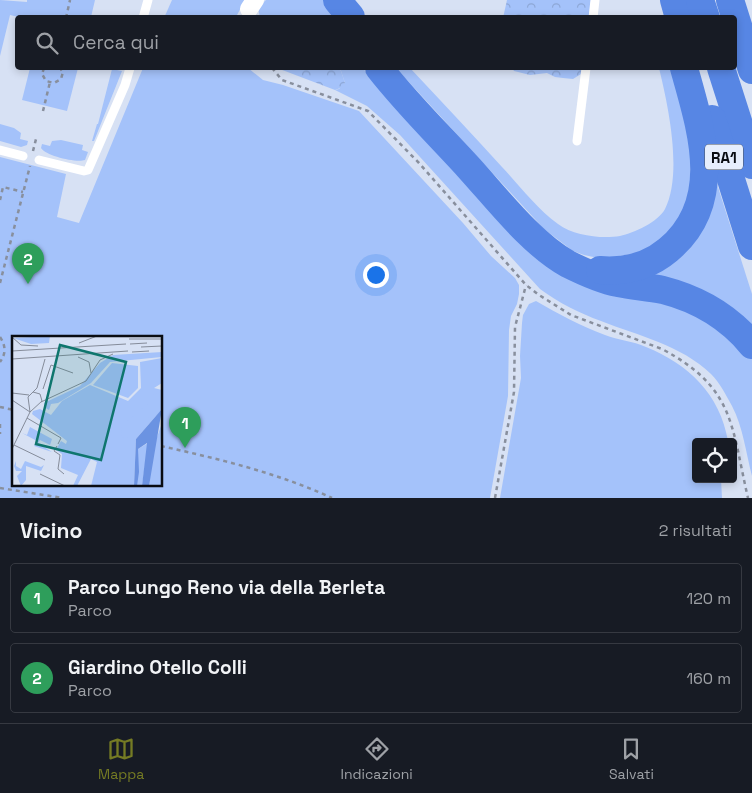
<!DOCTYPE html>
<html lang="it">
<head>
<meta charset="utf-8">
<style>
	body { margin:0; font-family:"Space Grotesk",sans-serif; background:#242831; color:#f1f3f6 }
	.controls { position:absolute; right:15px; bottom:15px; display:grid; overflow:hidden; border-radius:5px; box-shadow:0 2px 8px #0003 }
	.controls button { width:45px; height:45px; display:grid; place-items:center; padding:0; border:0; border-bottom:1px solid #363941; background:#171b24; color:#f1f3f6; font:25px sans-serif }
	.you { position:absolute; left:375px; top:274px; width:18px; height:18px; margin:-12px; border:4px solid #fff; border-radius:50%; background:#1a73e8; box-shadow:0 0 0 8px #1a73e833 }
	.badge { display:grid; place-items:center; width:32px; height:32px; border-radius:50%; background:#757b24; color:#fff; font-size:16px; font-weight:700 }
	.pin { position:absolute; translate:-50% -41px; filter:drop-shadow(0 1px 2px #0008) }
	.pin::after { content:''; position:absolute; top:26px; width:18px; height:15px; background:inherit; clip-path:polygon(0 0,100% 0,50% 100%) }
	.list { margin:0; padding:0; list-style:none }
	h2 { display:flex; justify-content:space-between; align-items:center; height:65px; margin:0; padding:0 20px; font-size:21px }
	h2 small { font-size:16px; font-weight:400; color:#9ea1a6 }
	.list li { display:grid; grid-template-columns:32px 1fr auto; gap:15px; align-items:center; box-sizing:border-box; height:70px; margin:0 10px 10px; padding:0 10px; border:1px solid #363941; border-radius:5px }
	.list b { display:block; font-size:19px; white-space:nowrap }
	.list p { margin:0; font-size:16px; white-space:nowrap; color:#9ea1a6 }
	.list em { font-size:16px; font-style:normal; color:#9ea1a6 }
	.icon { flex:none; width:28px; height:28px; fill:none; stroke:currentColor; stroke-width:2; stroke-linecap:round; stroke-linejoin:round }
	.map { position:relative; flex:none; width:752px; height:498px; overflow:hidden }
	.search { position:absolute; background:#171b24; box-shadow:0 2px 8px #0003; left:15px; right:15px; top:15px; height:55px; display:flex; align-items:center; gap:12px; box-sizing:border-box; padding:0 18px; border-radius:5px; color:#9ea1a6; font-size:19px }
	.sheet { height:225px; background:#171b24 }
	nav { display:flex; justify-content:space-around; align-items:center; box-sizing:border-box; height:70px; border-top:1px solid #363941; background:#171b24; font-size:14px; color:#9ea1a6 }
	nav a { display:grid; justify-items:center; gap:2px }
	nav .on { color:#757b24 }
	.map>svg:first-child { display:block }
</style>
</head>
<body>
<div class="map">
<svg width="752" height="498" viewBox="0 0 752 498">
	<defs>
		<pattern id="forest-crowns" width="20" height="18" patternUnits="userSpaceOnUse" patternTransform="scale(1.25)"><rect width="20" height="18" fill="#a4c2fa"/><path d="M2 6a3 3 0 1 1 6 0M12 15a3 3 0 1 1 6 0" fill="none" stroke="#8ca6d5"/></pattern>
	</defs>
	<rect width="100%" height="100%" fill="#d7e1f4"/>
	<g fill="#a4c2fa" fill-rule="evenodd">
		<polygon points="0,0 27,2 27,0 95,0 91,17 23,18 10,15 0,56"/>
		<polygon points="172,0 245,0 236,17 164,18"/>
		<polygon points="266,0 331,0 338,17 260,17 258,8"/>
		<polygon points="30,68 78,68 67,111 22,100"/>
		<path d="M 143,68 L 248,68 L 263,80 L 283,85 L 359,111 L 463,223 L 491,256 L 515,278 L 519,285 L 519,294 L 517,304 L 511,316 L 509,330 L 508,396 L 490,498 L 0,498 L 0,157 L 66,174 L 57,217 L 79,223 ZM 14,337 L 161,337 L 161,484 L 14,484 Z"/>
		<path d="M 337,68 L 363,68 L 372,80 L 494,215 L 625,294 L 699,313 L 752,357 L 752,476 C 746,453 743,427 732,406 C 726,395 720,383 711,374 C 681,345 639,336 601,321 C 579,313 559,303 540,289 L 400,135 L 367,106 L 335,90 L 339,89 L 345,83 L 341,71 Z"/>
		<path d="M 396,68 L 410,68 C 441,101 472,134 502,167 C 520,186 537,209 558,224 C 574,236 602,239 620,236 C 634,233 658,222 665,209 C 683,173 668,105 659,68 L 677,68 L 692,125 L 689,210 L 652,250 L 603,259 L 584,255 L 573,251 L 544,229 Z"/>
		<polygon points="112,69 122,71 94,141 92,141 97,124 98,124"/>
		<polygon points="0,124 14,128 21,133 20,139 28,141 27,145 21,147 0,141"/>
		<path d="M 61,140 L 83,145 L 82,150 L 88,152 L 85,160 C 76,163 46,156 41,148 L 42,144 L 50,146 L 52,141 Z"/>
		<polygon points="717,184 752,294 752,330 647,273"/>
		<path d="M 536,301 C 558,314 581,326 605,335 C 618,340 633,341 646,347 C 688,364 720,394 728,441 L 696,442 L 696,479 L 721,479 L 722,498 L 500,498 L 521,378 L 520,356 L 522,323 L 523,315 L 529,304 Z"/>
	</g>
	<g fill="url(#forest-crowns)">
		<polygon points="507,0 591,0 589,17 503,18"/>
		<polygon points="277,68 337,68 341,71 345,83 343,87 335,90"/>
		<polygon points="512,68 582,68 581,74 573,79 563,78 555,77 547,73 530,75 514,71"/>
	</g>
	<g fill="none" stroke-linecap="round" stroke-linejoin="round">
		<g stroke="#888f9d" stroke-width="2.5" stroke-dasharray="4 4" stroke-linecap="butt">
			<polyline points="66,18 70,0"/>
			<polyline points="44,68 42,74 46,81 54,83 61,79 63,72 60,68"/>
			<path d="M 272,68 L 282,80 L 368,111 L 419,163 L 526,285 L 539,295 L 571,315 L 662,349 C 735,388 731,425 748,498"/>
			<polyline points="43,111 50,82"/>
			<polyline points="33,151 36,139"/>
			<polyline points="0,200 3,187 23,192"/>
			<polyline points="0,283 30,166"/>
			<path d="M 0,337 C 6,346 6,354 0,362"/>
			<polyline points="0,407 14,410"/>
			<polyline points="0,424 0,434"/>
			<path d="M 161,446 C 219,459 278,473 332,498"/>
			<polyline points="0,488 63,498"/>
			<polyline points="495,498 514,392 515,327 526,285"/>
		</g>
		<g stroke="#fff" stroke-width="9">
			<polyline points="143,18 148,0"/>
			<polyline points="593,18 595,0"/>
			<polyline points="577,141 586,68"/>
			<polyline points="0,150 23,156"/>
			<polyline points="39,160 84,171 88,170 125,85 130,68"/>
		</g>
		<polyline stroke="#fff" stroke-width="18" points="249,9 255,0"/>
		<g stroke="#5786e4" stroke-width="28">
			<polyline points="337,0 351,17"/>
			<polyline points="674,0 679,18"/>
			<polyline points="700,0 706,18"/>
			<polyline points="730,0 752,70"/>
			<path d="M 379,68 C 407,104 440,136 470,169 C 498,200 532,244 568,264 C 584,272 601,280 618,283 C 633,286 648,287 663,290 C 698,299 729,317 752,345"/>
			<polyline points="721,68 752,165"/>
			<polyline points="712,119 752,246"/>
			<path d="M 600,270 C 625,272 649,266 668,250 C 726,202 701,129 684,68"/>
		</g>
	</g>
	<g text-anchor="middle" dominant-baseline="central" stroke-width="5" stroke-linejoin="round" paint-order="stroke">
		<rect fill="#e6eefd" stroke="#4b5058" stroke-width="1" x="705" y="144.5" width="38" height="25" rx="4"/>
		<g font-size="15" font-weight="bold" fill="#090c12">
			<text x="724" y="157">RA1</text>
		</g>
	</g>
	<g transform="translate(12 336)">
		<rect width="150" height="150" fill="#d7e1f4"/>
		<path d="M 38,0 L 37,7 L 19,8 L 1,2 ZM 150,16 L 150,21 L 98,26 L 79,47 L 46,67 L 39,68 L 37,74 L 32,71 L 32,67 L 68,50 L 88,27 L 101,19 ZM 150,22 L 150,47 L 142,52 L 150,54 L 150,73 L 124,103 L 122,150 L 79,150 L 85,126 L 79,123 L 65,150 L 61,150 L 66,139 L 49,132 L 50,118 L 44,114 L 49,105 L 54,108 L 55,105 L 20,78 L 21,75 L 28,73 L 39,79 L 50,65 L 78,49 L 116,65 L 129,52 L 128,26 ZM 100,27 L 126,30 L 126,52 L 116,62 L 81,49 ZM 18,91 L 40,103 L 38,109 L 28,104 L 26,107 L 40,116 L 22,110 L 25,105 L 10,97 L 15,99 ZM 150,106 L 150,150 L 140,150 L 140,144 ZM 4,125 L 4,130 L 9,133 L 13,125 L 29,131 L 32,129 L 29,135 L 14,130 L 14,144 L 9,150 L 5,140 L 10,135 L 4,135 L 2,130 Z" fill="#a4c2fa"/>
		<path d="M 150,56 L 150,73 L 146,78 L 141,82 L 136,81 L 116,101 L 109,102 L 110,89 L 141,64 L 141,59 ZM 150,87 L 148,117 L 140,150 L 137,150 L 140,115 Z" fill="#a4c2fa"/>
		<path d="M 136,107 L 130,150 L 125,150 L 126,113 Z" fill="#a4c2fa"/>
		<path d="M 150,73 L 137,150 L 130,150 L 135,107 L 126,113 L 127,136 L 125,150 L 122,150 L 124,103 Z" fill="#6b93e2"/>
		<path fill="none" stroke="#858c9a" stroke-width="1" d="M 0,1 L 9,9 L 26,10M 117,3 L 150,3M 67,7 L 85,0M 118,8 L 135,7M 129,11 L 150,10M 0,15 L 114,8M 120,16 L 137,15M 66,21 L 77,26 L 79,37M 0,23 L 116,15M 31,53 L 39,29 L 61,37M 0,57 L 17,59M 0,64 L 18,76M 29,66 L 74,45 L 88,24 L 101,18M 18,76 L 16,61 L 25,52 L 33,23M 15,82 L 49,102 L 46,108M 2,109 L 33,124M 45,110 L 42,115 L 48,119 L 46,133 L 52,138M 0,113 L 18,76 L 30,65 L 28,58 L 21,56M 28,138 L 53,150"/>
		<path fill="#0f766e" fill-opacity="0.15" stroke="#0f766e" stroke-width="2.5" d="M 48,9 L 114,26 L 89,124 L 24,108 Z"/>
		<rect width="150" height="150" fill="none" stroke="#090c12" stroke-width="2.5"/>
	</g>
</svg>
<div class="controls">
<button><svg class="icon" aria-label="locate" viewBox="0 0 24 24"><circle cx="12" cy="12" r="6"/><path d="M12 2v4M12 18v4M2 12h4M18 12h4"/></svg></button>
</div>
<div class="you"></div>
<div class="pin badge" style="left:185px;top:448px;background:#2e9e5b">1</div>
<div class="pin badge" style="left:28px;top:284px;background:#2e9e5b">2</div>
<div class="search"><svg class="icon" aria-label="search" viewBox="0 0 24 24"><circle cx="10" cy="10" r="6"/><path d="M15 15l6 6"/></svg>Cerca qui</div>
</div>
<section class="sheet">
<h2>Vicino<small>2 risultati</small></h2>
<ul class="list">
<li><span class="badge" style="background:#2e9e5b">1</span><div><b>Parco Lungo Reno via della Berleta</b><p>Parco</p></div><em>120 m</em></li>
<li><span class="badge" style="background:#2e9e5b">2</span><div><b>Giardino Otello Colli</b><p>Parco</p></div><em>160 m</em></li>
</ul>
</section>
<nav>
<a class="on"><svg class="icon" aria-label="map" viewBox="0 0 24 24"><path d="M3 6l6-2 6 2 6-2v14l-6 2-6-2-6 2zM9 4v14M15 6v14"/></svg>Mappa</a>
<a><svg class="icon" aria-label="directions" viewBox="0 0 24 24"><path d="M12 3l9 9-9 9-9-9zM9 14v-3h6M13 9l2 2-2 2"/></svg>Indicazioni</a>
<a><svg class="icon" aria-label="saved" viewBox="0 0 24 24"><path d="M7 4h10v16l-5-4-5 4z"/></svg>Salvati</a>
</nav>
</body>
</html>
